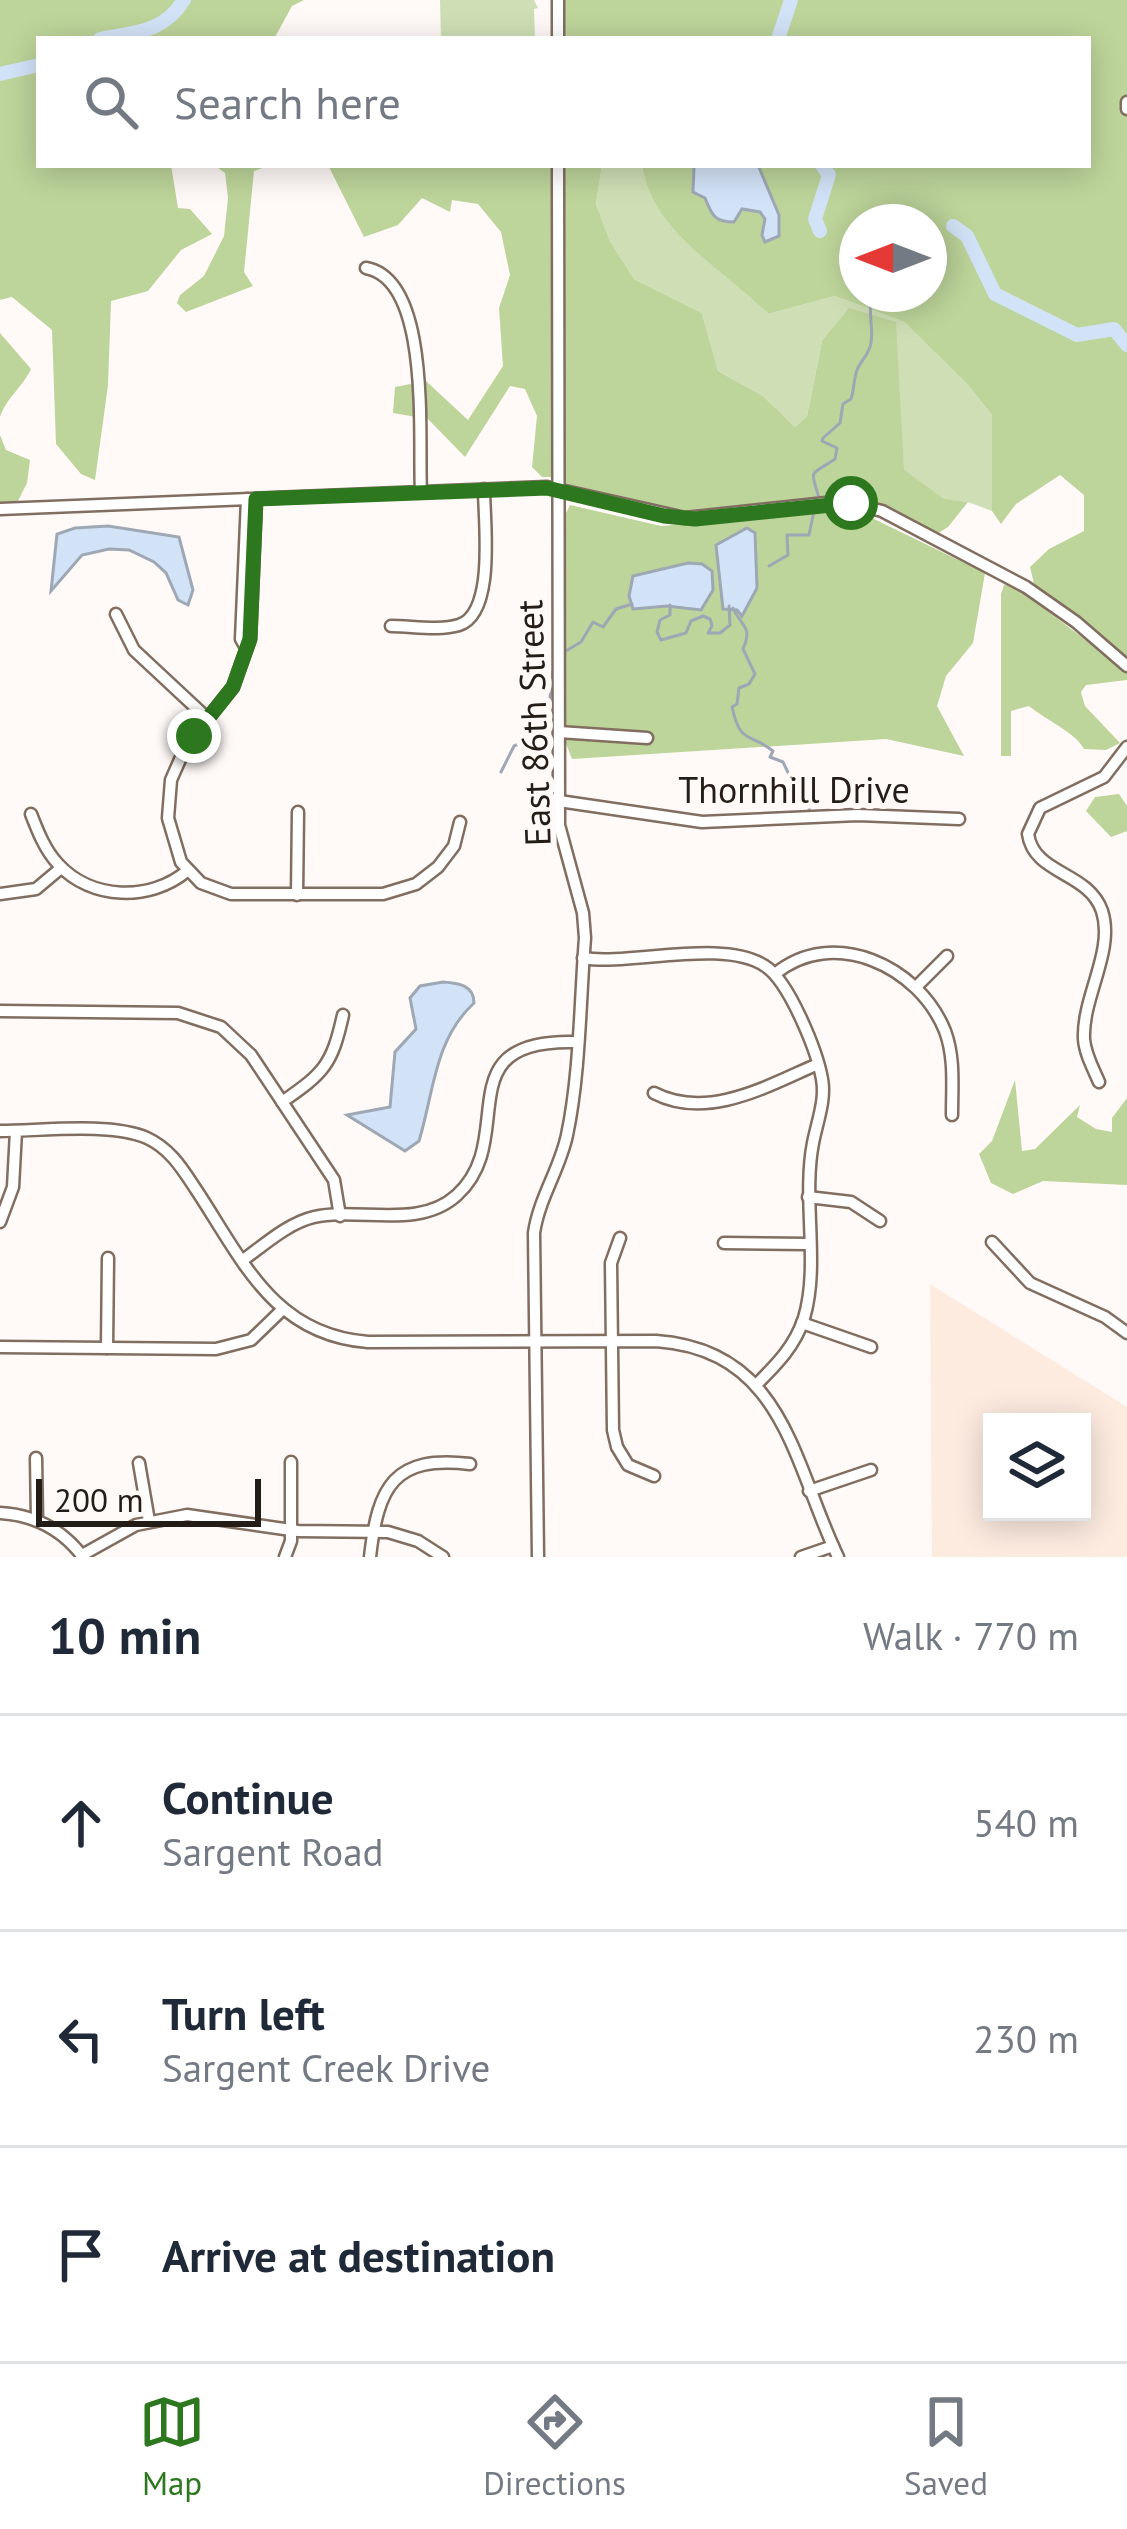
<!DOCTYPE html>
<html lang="en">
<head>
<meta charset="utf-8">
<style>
	body { margin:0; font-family:"PT Sans",sans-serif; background:#f2f2f3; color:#1f2937 }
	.controls { position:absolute; right:36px; bottom:36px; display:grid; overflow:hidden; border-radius:0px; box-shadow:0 6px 30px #0003 }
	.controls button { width:108px; height:108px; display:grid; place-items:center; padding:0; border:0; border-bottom:3px solid #e0e1e3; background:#fff; color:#1f2937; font:60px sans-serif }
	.compass { position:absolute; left:839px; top:204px; width:108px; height:108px; border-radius:50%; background:#fff; box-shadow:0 6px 30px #0003; rotate:270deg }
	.scale { position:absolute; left:36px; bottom:30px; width:225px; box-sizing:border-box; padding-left:12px; border:6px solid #241c17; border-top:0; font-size:33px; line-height:42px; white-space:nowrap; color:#241c17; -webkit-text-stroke:9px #fffaf7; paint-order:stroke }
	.stop { position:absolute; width:36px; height:36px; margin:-27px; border:9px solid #2d781f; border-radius:50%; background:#fff }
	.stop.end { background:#2d781f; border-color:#fff; box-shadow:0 3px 12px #0008 }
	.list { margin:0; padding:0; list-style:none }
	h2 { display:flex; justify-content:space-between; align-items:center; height:156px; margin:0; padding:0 48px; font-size:51px }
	h2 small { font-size:39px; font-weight:400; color:#747a83 }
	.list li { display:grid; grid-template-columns:78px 1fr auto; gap:36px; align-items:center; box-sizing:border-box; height:216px; padding:0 48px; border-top:3px solid #e0e1e3 }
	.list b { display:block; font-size:45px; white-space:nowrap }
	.list p { margin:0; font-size:39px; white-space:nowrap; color:#747a83 }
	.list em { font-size:39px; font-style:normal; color:#747a83 }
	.icon { flex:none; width:66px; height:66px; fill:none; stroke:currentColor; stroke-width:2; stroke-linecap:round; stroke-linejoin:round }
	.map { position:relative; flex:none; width:1127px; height:1557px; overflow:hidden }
	.search { position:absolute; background:#fff; box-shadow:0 6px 30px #0003; left:36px; right:36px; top:36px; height:132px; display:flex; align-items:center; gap:30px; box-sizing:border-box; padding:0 42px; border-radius:0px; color:#747a83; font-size:45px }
	.sheet { height:804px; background:#fff }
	nav { display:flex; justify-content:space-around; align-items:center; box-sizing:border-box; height:168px; border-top:3px solid #e0e1e3; background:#fff; font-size:33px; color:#747a83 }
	nav a { display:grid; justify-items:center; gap:6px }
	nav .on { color:#2d781f }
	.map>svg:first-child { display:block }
</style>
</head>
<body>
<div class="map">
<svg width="1127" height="1557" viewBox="0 0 1127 1557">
	<rect width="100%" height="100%" fill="#fffaf7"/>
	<path fill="#fdebe0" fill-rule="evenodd" d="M 930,1284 L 1127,1407 L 1127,1557 L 932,1557 ZM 992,1422 L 1082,1422 L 1082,1512 L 992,1512 Z"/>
	<g fill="#cedfb5">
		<polygon points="440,0 534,0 538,8 534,9 535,39 441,39"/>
		<path d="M 602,165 L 642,165 C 652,231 726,270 768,314 L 835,296 L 904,322 L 967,384 L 992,415 L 992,511 L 968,502 L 944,500 L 904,471 L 901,438 L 822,341 L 807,416 L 795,427 L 763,396 L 718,371 L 702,313 L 634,279 L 610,241 L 596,204 Z"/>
	</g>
	<g fill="#bdd49a" fill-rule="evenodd">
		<polygon points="0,0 304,0 292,6 274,39 39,39 39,165 171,165 178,208 190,209 212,234 181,250 148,291 111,301 108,385 95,480 81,474 56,444 52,330 12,297 0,300"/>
		<path d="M 562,0 L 1127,0 L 1127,661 L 1072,611 L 1035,588 L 1030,567 L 1049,549 L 1084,531 L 1084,495 L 1060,475 L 1016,504 L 1001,524 L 992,511 L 992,415 L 967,384 L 904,322 L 835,296 L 768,314 C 726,271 651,231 642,165 L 1088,165 L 1088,39 L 562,39 ZM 857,222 L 929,222 L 929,294 L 857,294 Z"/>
		<polygon points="214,165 271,165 254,171 244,272 253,286 186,312 177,303 180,295 204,276 224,236 228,198 225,173"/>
		<polygon points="328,165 554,165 552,477 542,477 532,467 537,416 525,389 510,386 465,457 428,419 393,413 395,387 426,381 468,420 503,366 499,308 510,275 501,232 478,204 452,200 450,212 422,198 398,225 364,237"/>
		<polygon points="563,165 602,165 596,204 610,241 634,279 702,313 718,371 763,396 795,427 807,416 822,341 849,308 896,322 904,470 944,499 968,502 948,527 937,534 882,507 848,498 694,515 567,488 562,479"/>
		<path d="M 0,333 L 31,369 C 22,388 7,397 0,417 Z"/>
		<polygon points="0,435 6,450 30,460 27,483 17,503 0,503"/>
		<polygon points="570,505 661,526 848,511 870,517 985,573 973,643 946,676 937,706 964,756 886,739 572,759 565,741 565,515"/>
		<path d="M 1010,583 L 1127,671 L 1127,680 L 1086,685 L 1081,692 L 1085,706 L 1120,743 L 1106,750 L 1084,749 C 1076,733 1046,720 1029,706 L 1011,711 L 1011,756 L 1001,756 L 1001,594 L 1004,585 Z"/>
		<polygon points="1119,794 1127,806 1127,831 1111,837 1086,811 1095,797"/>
		<polygon points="1015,1080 1022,1151 1035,1149 1080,1105 1077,1117 1096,1129 1112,1132 1112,1118 1127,1098 1127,1185 1043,1181 1013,1194 991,1183 979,1154 992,1141"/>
	</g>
	<g fill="#d3e3f7" stroke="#9ea7b4" stroke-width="3">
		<path d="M 688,165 L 758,165 L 779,215 L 779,236 L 765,242 L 762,235 L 765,219 L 760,212 L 742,209 L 734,222 C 713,222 712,214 705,198 L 693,192 L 694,167 Z"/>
		<polygon points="108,526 179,537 193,590 188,605 178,600 166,573 154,562 129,550 109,549 82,555 51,591 57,534 75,528"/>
		<polygon points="747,528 755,533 757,588 742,616 737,610 723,609 716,545"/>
		<polygon points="688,563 702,564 712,571 713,590 701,610 667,606 633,609 629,596 633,576"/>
		<path d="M 443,982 C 458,983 474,985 474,1003 C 434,1040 434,1092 419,1141 L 405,1151 L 347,1115 L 390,1107 L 395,1052 L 416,1029 L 410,998 L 420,986 Z"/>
	</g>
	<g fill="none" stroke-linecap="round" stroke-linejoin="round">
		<g stroke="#9ea7b4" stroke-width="3">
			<path d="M 819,498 C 810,467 809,477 835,459 L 837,448 L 822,441 L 823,438 L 840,423 L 843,404 L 851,399 C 854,390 854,378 857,370 C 861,360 869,355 871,343 C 874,326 867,312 872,294"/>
			<polyline points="769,566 788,555 787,535 809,535 814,511"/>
			<polyline points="670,605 670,615 660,620 657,632 661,640 686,633 691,621 703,616 710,619 712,626 708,633 720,633 730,625 729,606"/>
			<path d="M 733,608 C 742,628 753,626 743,649 L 755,674 L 749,684 L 739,688 L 737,704 L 732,707 C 741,746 748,731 773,751 L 770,757 L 783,762 L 795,787 L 809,800 L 809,812"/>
			<polyline points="564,652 581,642 593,622 603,627 616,609 632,604"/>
			<path d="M 501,772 L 514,746 C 549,732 549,708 553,671"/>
		</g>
		<g stroke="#d3e3f7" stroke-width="14">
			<path d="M 100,39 C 136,32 163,33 184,0"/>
			<polyline points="778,39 791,0"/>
			<polyline points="0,74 39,65"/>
			<polyline points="953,226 967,236 995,294 1077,335 1114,329 1127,345"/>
			<polyline points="820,231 815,219 829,175 822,165"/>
		</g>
		<g stroke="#816e61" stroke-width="15">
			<g id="minor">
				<polyline points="558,39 558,0"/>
				<polyline points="1127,102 1127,109"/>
				<path d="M 366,268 C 432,280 418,439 421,492"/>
				<polyline points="256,499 250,639 233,687 186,746 171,780 168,818 181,862 201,883 231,894 383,894 416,884 438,867 454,846 460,822"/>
				<polyline points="0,509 547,487 685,518 826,503 854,504 882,511 1026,587 1076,622 1127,666"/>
				<polyline points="116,614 134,650 208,719"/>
				<path d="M 391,626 C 412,626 439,631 459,625 C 496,613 484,521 484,489"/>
				<polyline points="245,646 241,639 247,499"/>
				<polyline points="559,732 647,738"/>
				<polyline points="559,801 702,822 858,815 959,819"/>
				<path d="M 31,814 C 38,832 45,850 58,864 C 91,900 150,902 187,871"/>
				<polyline points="0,894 36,889 61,868"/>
				<polyline points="297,895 298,812"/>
				<path d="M 583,958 C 630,966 723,938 765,966 C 789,981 817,1051 822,1079 C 826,1100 817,1122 813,1143 C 802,1199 820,1265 804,1318 C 795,1346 777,1364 756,1385"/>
				<path d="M 775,974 C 833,926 919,966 945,1031 C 955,1058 952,1086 952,1115"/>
				<polyline points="916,987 947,956"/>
				<polyline points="0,1011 178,1013 221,1027 251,1055 334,1180 340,1216"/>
				<path d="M 1099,1082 C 1093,1068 1085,1054 1084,1039 C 1082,997 1115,951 1102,911 C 1088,871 1034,875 1028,834 L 1040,808 L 1104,777 L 1127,747"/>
				<path d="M 654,1093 C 708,1121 769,1085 818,1064"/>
				<path d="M 282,1102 C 324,1073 332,1065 343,1015"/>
				<path d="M 0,1131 C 40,1131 111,1122 147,1138 C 171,1149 183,1170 197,1191 C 243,1261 274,1335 368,1342 L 656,1341 C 784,1350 793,1463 838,1557"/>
				<polyline points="808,1197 851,1202 880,1221"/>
				<polyline points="0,1222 13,1187 16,1131"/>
				<polyline points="620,1238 611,1263 613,1430 617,1447 628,1465 654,1476"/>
				<polyline points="992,1242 1030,1283 1105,1317 1127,1333"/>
				<polyline points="724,1243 808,1244"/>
				<path d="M 243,1260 C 264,1245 288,1223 314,1217 C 360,1207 419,1230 457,1195 C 520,1138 443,1038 576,1042"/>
				<polyline points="802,1323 871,1347"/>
				<polyline points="0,1347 216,1349 251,1340 282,1310"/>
				<polyline points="107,1348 108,1258"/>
				<polyline points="36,1458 37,1520"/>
				<polyline points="139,1463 149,1521"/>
				<polyline points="809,1491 871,1470"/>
				<path d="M 0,1513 C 34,1515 62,1529 83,1557"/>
				<polyline points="82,1555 136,1525 187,1515 298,1531 388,1532 418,1541 443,1557"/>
				<polyline points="285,1557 291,1541 291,1462"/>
				<path d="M 370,1557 C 378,1486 394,1455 470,1464"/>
				<path d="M 538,1557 L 534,1233 C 539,1198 560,1169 567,1135 C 580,1074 580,1001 585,938 L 583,913 L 559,825 L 558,165"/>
				<polyline points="801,1557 833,1546"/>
			</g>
		</g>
		<use href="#minor" stroke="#fff" stroke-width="10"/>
	</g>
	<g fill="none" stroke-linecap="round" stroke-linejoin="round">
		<polyline stroke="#2d781f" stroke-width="15" points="194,736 233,687 250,639 256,499 547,488 664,516 695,519 851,503"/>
	</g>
	<g text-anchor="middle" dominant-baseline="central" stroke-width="12" stroke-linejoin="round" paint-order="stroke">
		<g font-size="36" fill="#241c17" stroke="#fffaf7">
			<text transform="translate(533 723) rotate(-92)">East 86th Street</text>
			<text x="794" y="789">Thornhill Drive</text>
		</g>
	</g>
</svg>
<div class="controls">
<button><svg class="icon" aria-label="layers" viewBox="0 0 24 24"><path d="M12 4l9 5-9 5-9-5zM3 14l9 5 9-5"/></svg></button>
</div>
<svg class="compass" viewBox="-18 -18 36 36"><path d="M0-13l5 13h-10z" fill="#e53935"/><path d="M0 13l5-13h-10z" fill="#747a83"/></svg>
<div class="scale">200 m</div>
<div class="stop" style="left:851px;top:503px"></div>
<div class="stop end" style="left:194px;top:736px"></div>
<div class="search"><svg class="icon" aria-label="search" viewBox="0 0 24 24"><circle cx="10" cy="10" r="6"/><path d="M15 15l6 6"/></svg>Search here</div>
</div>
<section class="sheet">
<h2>10 min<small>Walk · 770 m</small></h2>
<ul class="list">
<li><svg class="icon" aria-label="ahead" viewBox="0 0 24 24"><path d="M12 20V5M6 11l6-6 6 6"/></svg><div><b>Continue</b><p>Sargent Road</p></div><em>540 m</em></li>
<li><svg class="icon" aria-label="left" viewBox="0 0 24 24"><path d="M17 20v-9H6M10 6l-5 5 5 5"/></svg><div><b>Turn left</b><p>Sargent Creek Drive</p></div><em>230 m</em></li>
<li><svg class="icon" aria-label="arrive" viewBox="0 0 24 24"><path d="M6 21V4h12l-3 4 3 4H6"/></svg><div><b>Arrive at destination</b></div></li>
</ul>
</section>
<nav>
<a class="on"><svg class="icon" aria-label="map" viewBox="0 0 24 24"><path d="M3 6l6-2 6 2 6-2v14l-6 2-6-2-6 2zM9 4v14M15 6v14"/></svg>Map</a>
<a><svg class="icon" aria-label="directions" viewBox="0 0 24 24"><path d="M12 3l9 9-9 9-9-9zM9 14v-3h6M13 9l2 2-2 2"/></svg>Directions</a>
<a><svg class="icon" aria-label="saved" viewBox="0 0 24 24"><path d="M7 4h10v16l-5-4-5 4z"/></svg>Saved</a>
</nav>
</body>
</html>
